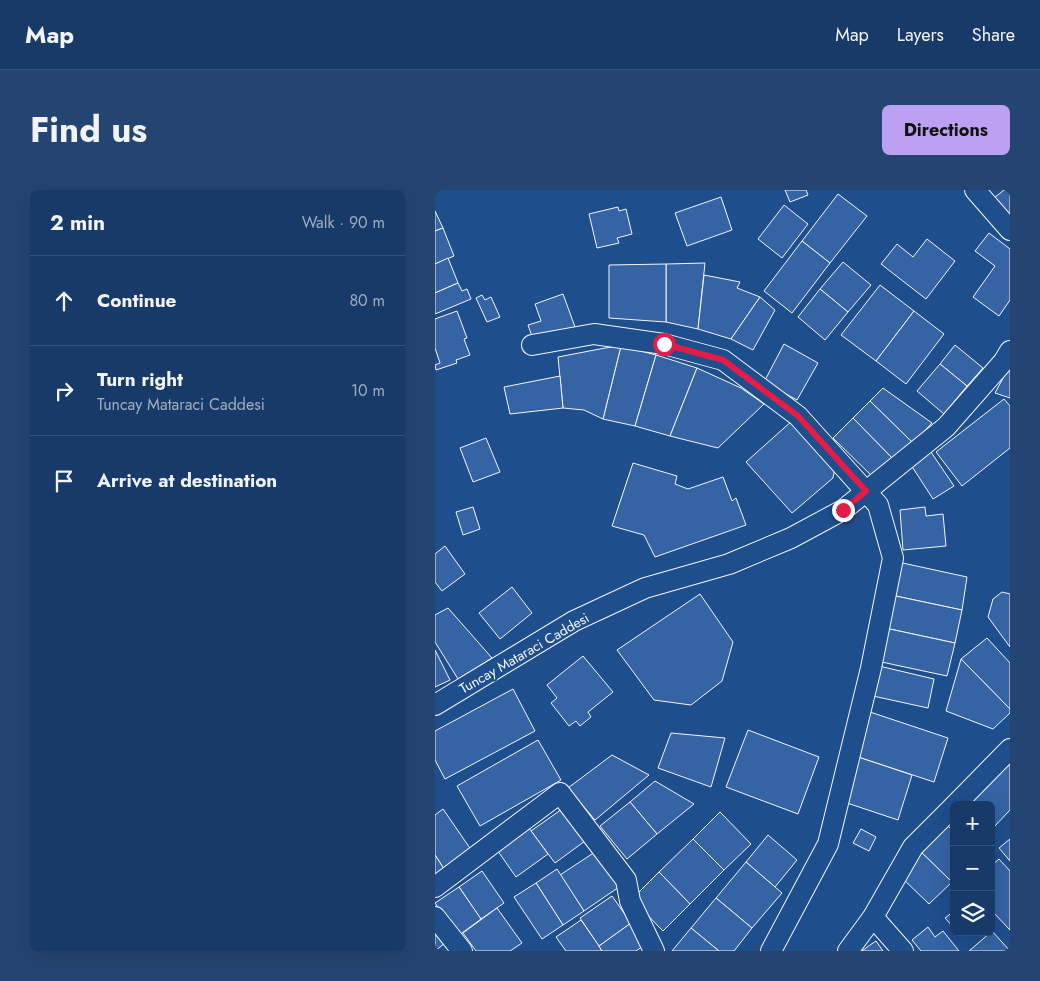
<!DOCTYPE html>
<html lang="en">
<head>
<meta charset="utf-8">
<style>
	body { margin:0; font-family:Jost,sans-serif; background:#244571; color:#f1f3f6 }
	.controls { position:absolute; right:15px; bottom:15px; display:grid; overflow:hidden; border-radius:8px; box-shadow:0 5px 20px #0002 }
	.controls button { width:45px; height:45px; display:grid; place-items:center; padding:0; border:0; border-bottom:1px solid #36547d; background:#173a69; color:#f1f3f6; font:25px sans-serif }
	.stop { position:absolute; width:15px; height:15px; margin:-11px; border:4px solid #e11d48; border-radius:50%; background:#fff }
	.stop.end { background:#e11d48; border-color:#fff; box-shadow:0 1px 5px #0008 }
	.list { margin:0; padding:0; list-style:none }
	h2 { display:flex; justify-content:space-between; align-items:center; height:65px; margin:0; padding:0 20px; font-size:21px }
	h2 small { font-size:16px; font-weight:400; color:#9eadc0 }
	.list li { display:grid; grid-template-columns:32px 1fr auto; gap:15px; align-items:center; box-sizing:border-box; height:90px; padding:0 20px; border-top:1px solid #36547d }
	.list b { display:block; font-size:19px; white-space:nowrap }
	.list p { margin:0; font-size:16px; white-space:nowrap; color:#9eadc0 }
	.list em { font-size:16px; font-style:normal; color:#9eadc0 }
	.icon { flex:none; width:28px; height:28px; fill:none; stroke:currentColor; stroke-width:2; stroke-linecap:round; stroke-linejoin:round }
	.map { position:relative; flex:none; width:575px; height:761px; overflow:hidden; border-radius:8px }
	header { display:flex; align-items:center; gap:30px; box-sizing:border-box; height:70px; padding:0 25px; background:#173a69; border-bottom:1px solid #36547d }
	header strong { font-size:24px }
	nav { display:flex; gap:28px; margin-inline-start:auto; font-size:18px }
	.intro { display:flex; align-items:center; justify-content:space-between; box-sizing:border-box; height:120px; padding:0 30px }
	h1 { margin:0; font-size:35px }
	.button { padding:12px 22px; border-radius:8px; background:#bca0f2; color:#111; font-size:18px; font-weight:700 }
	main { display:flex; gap:30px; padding:0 30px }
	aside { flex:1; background:#173a69; border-radius:8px; box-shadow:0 5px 20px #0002 }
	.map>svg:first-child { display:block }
</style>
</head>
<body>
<header>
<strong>Map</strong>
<nav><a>Map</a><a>Layers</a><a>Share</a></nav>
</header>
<div class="intro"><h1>Find us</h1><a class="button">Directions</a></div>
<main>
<aside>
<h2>2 min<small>Walk · 90 m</small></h2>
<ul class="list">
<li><svg class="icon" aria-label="ahead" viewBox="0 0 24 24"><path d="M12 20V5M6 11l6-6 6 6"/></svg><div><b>Continue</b></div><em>80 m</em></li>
<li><svg class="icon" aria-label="right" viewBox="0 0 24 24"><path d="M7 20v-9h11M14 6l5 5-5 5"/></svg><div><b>Turn right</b><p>Tuncay Mataraci Caddesi</p></div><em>10 m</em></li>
<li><svg class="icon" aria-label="arrive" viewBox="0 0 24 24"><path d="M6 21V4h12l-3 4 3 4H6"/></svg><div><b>Arrive at destination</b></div></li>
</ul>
</aside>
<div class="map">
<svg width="575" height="761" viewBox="0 0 575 761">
	<rect width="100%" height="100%" fill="#1f4e8c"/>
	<g fill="#3563a3" stroke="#f2f6ff">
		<polygon points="350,0 371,0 373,5 355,12"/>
		<polygon points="569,0 575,0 575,29 559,8"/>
		<polygon points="403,4 432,26 395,73 367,51"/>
		<polygon points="286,7 297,40 252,56 240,23"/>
		<polygon points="349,15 373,34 347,68 323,49"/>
		<polygon points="183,17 184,21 191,19 197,44 182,48 184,53 162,58 154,24"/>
		<polygon points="0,21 8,38 0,41"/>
		<polygon points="8,38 19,66 0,74 0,41"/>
		<polygon points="554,43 575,59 575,110 564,126 538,107 560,76 540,61"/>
		<polygon points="492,49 520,71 491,109 446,74 462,54 478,67"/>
		<polygon points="367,51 395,73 357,123 329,101"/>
		<polygon points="13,68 23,93 0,103 0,74"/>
		<polygon points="408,72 436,95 413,122 385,99"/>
		<polygon points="270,73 263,139 231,132 231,74"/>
		<polygon points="231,74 231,132 174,128 174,75"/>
		<polygon points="269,85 305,92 302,98 325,107 296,149 263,139"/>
		<polygon points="23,93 27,101 32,99 36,109 0,124 0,103"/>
		<polygon points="445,95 479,121 441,171 406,145"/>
		<polygon points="385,99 413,122 390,150 363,127"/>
		<polygon points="128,104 140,137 99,152 93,135 106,131 100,114"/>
		<polygon points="47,105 50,110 56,107 65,127 52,132 41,108"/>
		<polygon points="325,107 340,120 318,160 296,149"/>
		<polygon points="22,121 32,148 29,149 35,165 21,170 22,173 1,180 0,175 5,173 0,158 0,129"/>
		<polygon points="479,121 509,144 471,194 441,171"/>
		<polygon points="349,154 383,173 362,210 329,192"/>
		<polygon points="520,155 548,178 532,196 505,174"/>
		<polygon points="186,156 221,165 200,236 168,229"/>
		<polygon points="186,156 168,229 149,220 128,218 123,167 170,158"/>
		<polygon points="221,165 262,178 235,246 200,236"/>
		<polygon points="505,174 532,196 509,224 482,201"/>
		<polygon points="575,175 575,208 560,203"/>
		<polygon points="262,178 306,198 329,214 283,258 235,246"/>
		<polygon points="125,186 128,218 75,224 69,197"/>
		<polygon points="448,198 497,233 478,253 435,211"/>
		<polygon points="569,209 575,216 575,258 527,296 501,262"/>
		<polygon points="435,211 478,253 460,271 418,228"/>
		<polygon points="418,228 460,271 441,290 398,248"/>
		<polygon points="358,230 400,277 398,288 357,323 311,272"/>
		<polygon points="51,248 65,282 38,292 25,258"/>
		<polygon points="496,262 519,296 498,309 476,275"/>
		<polygon points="198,273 242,286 240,294 253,299 288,287 297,311 301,308 311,335 220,367 209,345 177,336"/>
		<polygon points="38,317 45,339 28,345 21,322"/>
		<polygon points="490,317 491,326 508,324 511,356 468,360 465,320"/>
		<polygon points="10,356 30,384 7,401 0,392 0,364"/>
		<polygon points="463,372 532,387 527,420 456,405"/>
		<polygon points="77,397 97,423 65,449 44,423"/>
		<polygon points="567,402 575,404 575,457 553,427 558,409"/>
		<polygon points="265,404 298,452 287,491 256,515 219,510 182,460"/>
		<polygon points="456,405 527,420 520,453 450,438"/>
		<polygon points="13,418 57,468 23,489 0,452 0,425"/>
		<polygon points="450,438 520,453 512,486 442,471"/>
		<polygon points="552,448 575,473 575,519 526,469"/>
		<polygon points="0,460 15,490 0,497"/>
		<polygon points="148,466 178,502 153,522 156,527 145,536 141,531 134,536 116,513 122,508 112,495"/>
		<polygon points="526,469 575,519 575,523 558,539 511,521"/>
		<polygon points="444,476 499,489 493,518 438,506"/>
		<polygon points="78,499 100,541 10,589 0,570 0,541"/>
		<polygon points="435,522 513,548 499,592 420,566"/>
		<polygon points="313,540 384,567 363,624 291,597"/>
		<polygon points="236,543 290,548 276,597 223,578"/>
		<polygon points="103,550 126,590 45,636 22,596"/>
		<polygon points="177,565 214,585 160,630 133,598"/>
		<polygon points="420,566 477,585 463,630 406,611"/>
		<polygon points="575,570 575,620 558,638 556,635 556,615 542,615 535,606"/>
		<polygon points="220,591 259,614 222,644 195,612"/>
		<polygon points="195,612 222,644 192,669 165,636"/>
		<polygon points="8,619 39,664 11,682 0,665 0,625"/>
		<polygon points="127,619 150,651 120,673 96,641"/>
		<polygon points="285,622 316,654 289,680 258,649"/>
		<polygon points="510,633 519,642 519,690 517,692 485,661"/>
		<polygon points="91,634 113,664 81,687 60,657"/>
		<polygon points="426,639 441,647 434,661 418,653"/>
		<polygon points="333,645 362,670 340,697 311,672"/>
		<polygon points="258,649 289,680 255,714 224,682"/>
		<polygon points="575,649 575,671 564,658"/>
		<polygon points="485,661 517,692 494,714 464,685"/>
		<polygon points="160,662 184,697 149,721 125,685"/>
		<polygon points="0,665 11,682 0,690"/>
		<polygon points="564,669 575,681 575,740 556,720 556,676"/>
		<polygon points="311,672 347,703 317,738 281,708"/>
		<polygon points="122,679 149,721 128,735 101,693"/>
		<polygon points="47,681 69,713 46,729 24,697"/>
		<polygon points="224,682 255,714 228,741 197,709"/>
		<polygon points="101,693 128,735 107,749 79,707"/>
		<polygon points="24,697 46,729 23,746 0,713"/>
		<polygon points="177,706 196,733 164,756 145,728"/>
		<polygon points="281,708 317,738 299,761 284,761 256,738"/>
		<polygon points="62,718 87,753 75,761 41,761 28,743"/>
		<polygon points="519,721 519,738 510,728"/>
		<polygon points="146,730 164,756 167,761 131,761 121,747"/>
		<polygon points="196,733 211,754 201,761 167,761 164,756"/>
		<polygon points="493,737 500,747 508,741 524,761 486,761 477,750"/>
		<polygon points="256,738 284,761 237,761"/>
		<polygon points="0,740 10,753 0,761"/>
		<polygon points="557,741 575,761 534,761 556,742"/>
		<polygon points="441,751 448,761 427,761 435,755"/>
	</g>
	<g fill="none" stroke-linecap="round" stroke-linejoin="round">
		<g stroke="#f2f6ff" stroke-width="22">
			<g id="minor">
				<polyline points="540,0 575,40"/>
				<polyline points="97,155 159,144 229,154 288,170 363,226 443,315 458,368 436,478 393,654 336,761"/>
				<polyline points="0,515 139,431 210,398 294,374 356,348 408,320 511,237 569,171 575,161"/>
				<polyline points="520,615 575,559"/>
				<polyline points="0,697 125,603 191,690 195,711 219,761"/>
				<polyline points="0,727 27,761"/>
				<polyline points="438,727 468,761"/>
				<polyline points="413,761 438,727 478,657 519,616"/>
			</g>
		</g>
		<use href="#minor" stroke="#1f4e8c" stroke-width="20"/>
	</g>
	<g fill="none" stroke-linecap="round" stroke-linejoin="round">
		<polyline stroke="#e11d48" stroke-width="6" points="229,154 288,170 363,226 431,301 408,320"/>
	</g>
	<g text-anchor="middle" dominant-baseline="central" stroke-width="4" stroke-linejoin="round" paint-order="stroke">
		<g font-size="14" fill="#f2f6ff" stroke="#1f4e8c">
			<text transform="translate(89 463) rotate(-30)">Tuncay Mataraci Caddesi</text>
		</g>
	</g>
</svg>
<div class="controls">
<button>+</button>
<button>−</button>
<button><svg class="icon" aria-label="layers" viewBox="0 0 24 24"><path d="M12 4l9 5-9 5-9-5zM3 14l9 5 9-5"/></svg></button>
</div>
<div class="stop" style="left:229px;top:154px"></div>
<div class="stop end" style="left:408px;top:320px"></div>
</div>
</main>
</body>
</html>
